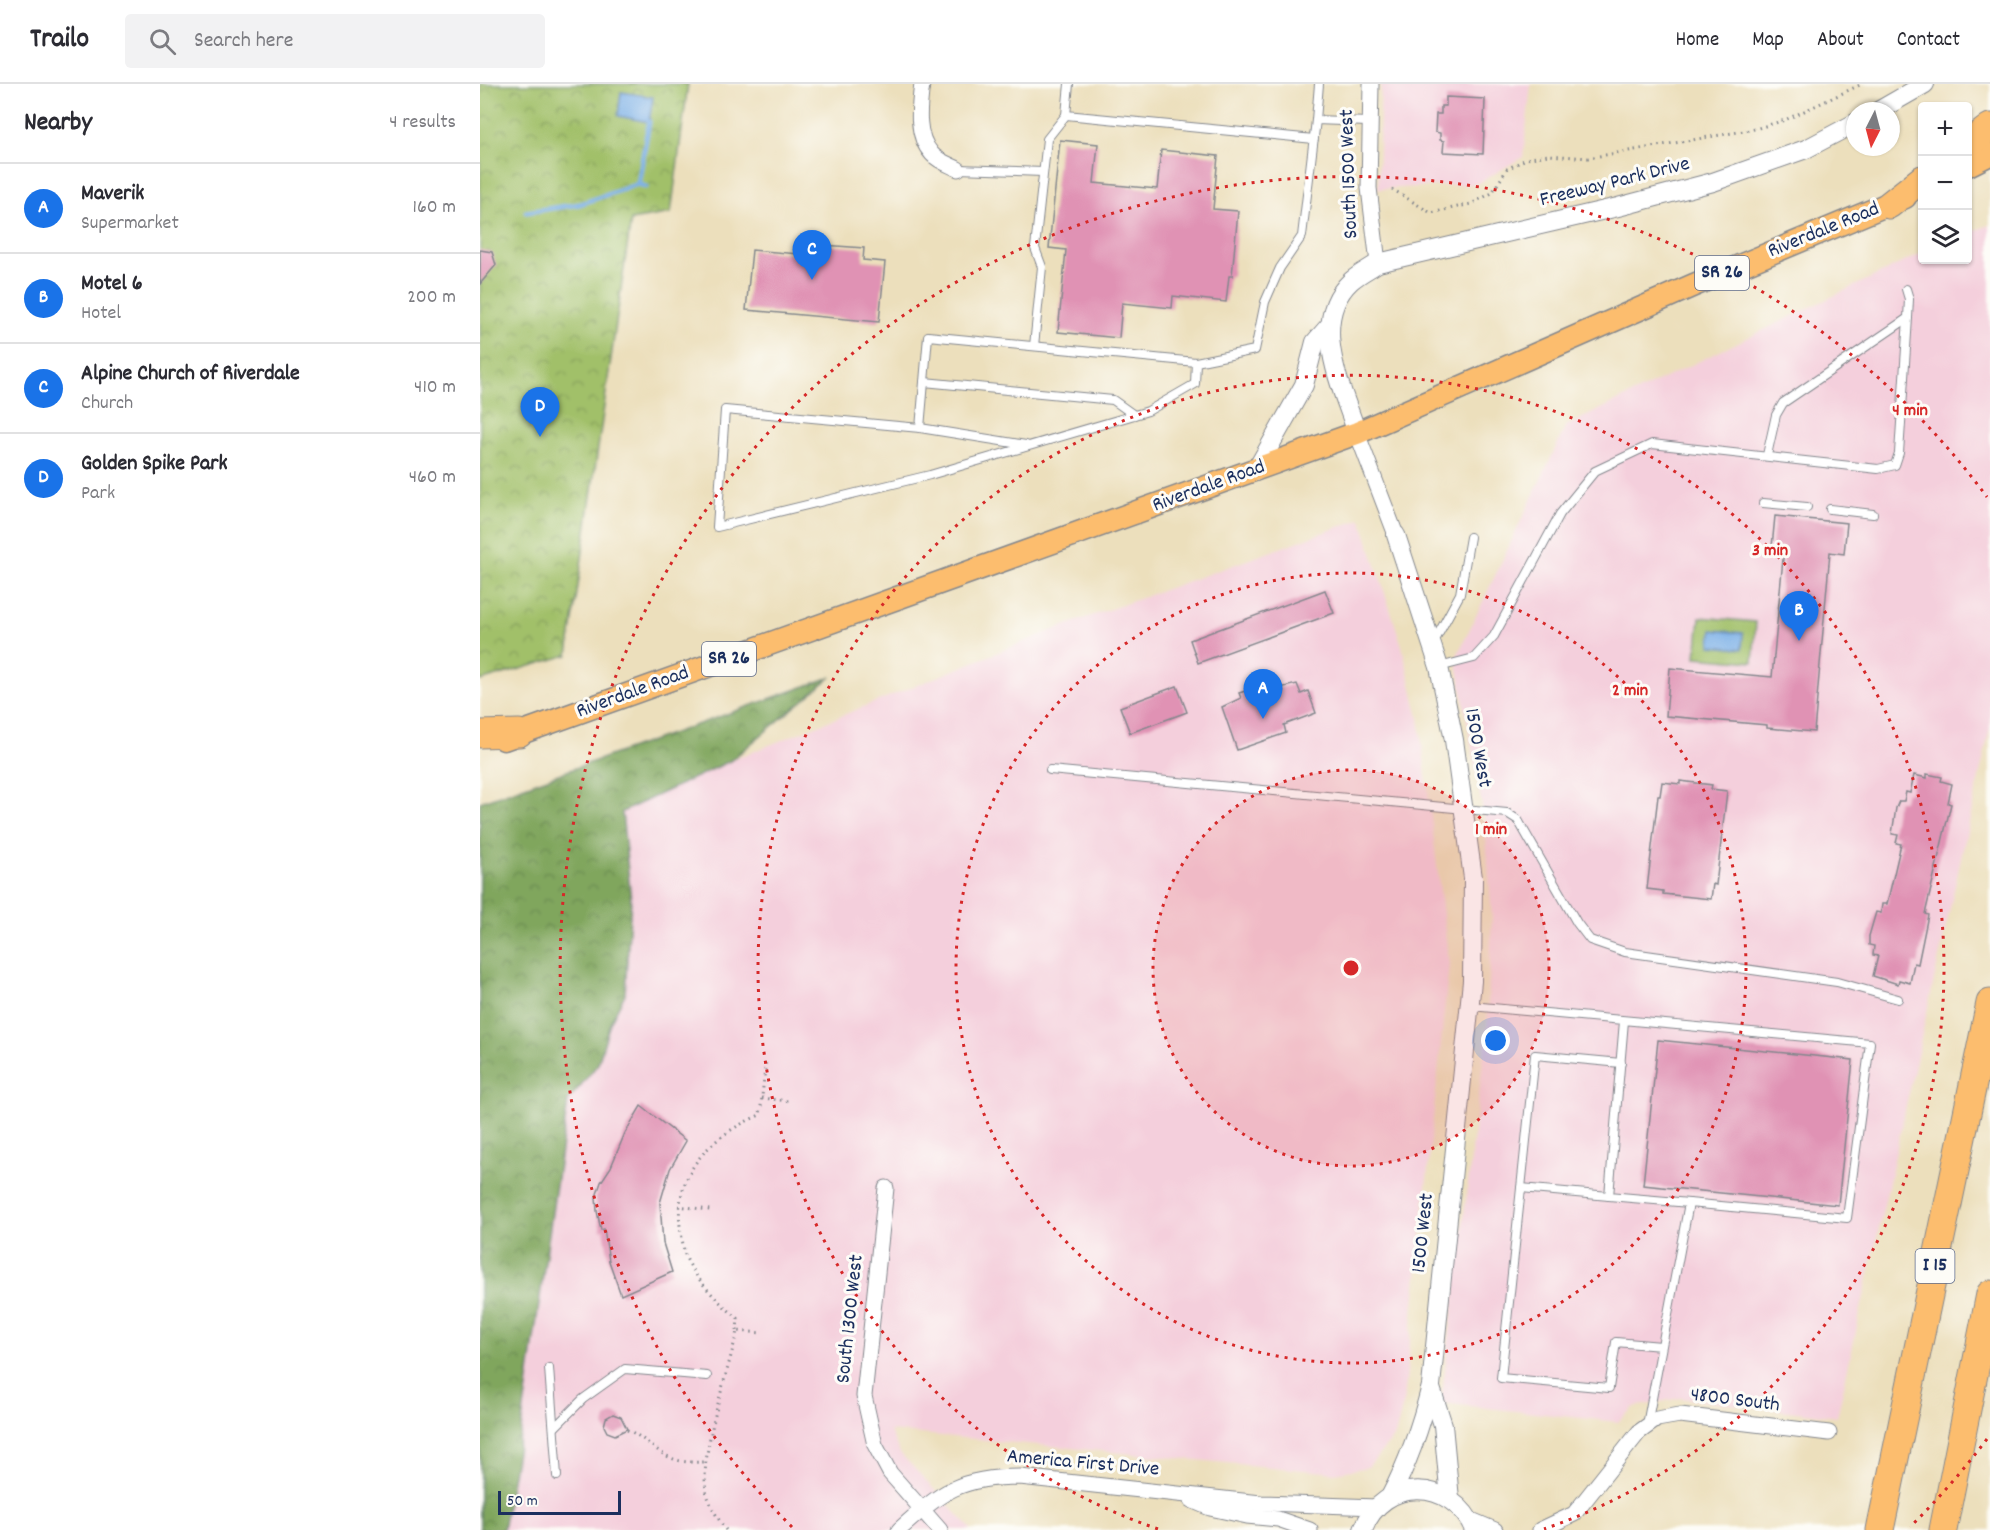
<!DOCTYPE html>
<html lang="en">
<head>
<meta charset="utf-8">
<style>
	body { margin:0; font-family:Dekko,sans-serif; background:#f2f2f3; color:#2b2b33 }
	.controls { position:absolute; right:18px; top:18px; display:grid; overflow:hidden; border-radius:6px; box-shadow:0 2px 4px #0004 }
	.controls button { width:54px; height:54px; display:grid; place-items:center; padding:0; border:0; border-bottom:2px solid #e1e1e2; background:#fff; color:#2b2b33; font:30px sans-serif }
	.compass { position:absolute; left:1366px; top:18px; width:54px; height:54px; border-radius:50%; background:#fff; box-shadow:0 2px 4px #0004; rotate:186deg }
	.scale { position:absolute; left:18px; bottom:15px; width:123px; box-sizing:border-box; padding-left:6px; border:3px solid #1b2f5e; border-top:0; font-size:16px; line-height:21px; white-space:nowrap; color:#1b2f5e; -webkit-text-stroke:4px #fdfcf7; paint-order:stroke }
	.you { position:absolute; left:1016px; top:957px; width:21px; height:21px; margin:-15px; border:4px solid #fff; border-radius:50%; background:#1a73e8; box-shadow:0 0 0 9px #1a73e833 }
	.badge { display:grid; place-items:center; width:39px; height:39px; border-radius:50%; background:#1a73e8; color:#fff; font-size:20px; font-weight:700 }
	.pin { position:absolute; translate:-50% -50px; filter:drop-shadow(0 2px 3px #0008) }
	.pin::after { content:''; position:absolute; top:32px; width:21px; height:18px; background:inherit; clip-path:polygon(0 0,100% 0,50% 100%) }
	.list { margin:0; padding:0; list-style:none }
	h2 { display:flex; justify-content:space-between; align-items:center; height:78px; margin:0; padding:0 24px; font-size:26px }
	h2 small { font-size:20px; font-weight:400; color:#7c7c81 }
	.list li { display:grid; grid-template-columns:39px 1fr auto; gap:18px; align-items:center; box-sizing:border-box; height:90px; padding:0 24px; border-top:2px solid #e1e1e2 }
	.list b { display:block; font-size:22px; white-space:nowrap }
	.list p { margin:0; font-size:20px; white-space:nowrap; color:#7c7c81 }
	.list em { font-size:20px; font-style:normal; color:#7c7c81 }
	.icon { flex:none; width:33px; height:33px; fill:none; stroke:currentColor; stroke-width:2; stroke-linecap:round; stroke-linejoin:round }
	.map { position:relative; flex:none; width:1510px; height:1446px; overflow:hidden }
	header { display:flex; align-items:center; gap:36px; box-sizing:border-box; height:84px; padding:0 30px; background:#fff; border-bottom:2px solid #e1e1e2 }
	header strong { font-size:28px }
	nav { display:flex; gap:33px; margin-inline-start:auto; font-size:21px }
	.search { width:420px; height:54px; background:#f2f2f3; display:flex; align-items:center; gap:15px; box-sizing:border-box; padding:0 21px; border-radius:6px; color:#7c7c81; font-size:22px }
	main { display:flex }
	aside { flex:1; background:#fff }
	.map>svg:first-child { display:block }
</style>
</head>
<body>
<header>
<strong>Trailo</strong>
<div class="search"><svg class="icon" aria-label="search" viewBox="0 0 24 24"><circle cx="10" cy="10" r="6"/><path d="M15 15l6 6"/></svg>Search here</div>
<nav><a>Home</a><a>Map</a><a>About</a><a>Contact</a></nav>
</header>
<main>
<aside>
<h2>Nearby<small>4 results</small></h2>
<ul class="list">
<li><span class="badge">A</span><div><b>Maverik</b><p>Supermarket</p></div><em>160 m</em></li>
<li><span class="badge">B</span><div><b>Motel 6</b><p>Hotel</p></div><em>200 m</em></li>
<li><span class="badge">C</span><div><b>Alpine Church of Riverdale</b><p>Church</p></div><em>410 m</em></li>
<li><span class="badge">D</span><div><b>Golden Spike Park</b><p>Park</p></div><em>460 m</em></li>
</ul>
</aside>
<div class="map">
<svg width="1510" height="1446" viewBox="0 0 1510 1446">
	<defs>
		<pattern id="forest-crowns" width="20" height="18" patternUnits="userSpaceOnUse" patternTransform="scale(1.5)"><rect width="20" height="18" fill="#80a65d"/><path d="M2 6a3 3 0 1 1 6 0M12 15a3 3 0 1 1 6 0" fill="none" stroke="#688850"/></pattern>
		<pattern id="park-crowns" width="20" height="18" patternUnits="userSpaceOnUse" patternTransform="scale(1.5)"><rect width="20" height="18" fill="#a1c069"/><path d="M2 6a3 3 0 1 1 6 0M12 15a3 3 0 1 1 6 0" fill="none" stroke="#829c5a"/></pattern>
	</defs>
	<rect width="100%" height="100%" fill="#fdfcf7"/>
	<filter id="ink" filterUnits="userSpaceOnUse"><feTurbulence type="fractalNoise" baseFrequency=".0167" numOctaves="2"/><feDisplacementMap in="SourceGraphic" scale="12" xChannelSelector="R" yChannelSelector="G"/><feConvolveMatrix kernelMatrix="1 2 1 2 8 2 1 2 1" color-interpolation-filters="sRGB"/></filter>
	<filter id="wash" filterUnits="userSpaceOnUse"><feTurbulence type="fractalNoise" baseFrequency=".008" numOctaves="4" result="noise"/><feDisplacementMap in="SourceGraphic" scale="24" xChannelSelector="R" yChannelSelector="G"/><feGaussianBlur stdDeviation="1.35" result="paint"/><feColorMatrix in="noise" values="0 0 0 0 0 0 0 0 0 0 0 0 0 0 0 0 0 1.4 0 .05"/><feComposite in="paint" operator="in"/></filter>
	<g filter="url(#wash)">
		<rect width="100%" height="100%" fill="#ecdfbc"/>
		<g fill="#f4cfdc">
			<polygon points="901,0 1051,0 1043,73 997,100 898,105"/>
			<polygon points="1510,141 1510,644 1357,1333 1200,1314 1154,1323 1138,1338 961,1319 1007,945 1012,833 1005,739 976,574 1086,342 1442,169 1442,176 1488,176 1488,149"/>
			<polygon points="881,435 922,562 939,634 969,880 924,1317 915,1352 888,1383 855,1389 410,1347 420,1369 492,1446 23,1446 41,1346 88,1017 118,980 130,939 145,909 151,816 142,728 250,677 578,544"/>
		</g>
		<polygon fill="url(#forest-crowns)" stroke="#4e6a5e" stroke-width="1.5" points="351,593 250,677 142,728 151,816 145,910 130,939 118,980 88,1017 41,1346 23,1446 0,1446 0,718"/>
		<polygon fill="url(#park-crowns)" stroke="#5e7864" stroke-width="1.5" points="0,0 208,0 191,129 151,136 88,571 0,597"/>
		<polygon fill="#a1c069" stroke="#5e7864" stroke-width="1.5" points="1220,533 1276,538 1273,578 1216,573"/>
		<g fill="#79afe7" stroke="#4a6fa2" stroke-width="1.5">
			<polygon points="141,8 173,13 169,38 138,32"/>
			<polygon points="1232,546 1263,549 1262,565 1231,562"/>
		</g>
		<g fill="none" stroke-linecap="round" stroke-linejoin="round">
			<g stroke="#79afe7" stroke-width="5">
				<polyline points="158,100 169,38"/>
				<polyline points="46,128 100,120 158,100 166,103"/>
			</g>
		</g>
		<g id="blocks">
			<g fill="#e092b4">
				<polygon points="966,13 1005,15 1003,70 963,68 964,57 960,56 960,49 955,48 956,30 961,30 961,22 966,22"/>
				<polygon points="580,56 618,60 614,99 677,105 681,66 738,72 733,125 758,127 752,192 749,192 746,218 693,212 692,224 642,219 639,254 578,248 586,166 569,164"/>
				<polygon points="343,161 384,164 383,176 405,178 399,238 266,226 272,166 342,172"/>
				<polygon points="0,166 12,168 16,181 0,200"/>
				<polygon points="1295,432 1367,439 1364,470 1350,468 1334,648 1287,644 1287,641 1186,632 1190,584 1292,593 1304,464 1292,463"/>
				<polygon points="845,506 854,529 718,579 710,556"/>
				<polygon points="817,600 821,610 828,607 836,629 804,641 806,649 757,666 742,623 761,614 759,609 775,604 777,609"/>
				<polygon points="697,602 707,628 650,649 640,623"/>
				<polygon points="1447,690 1462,693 1461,697 1472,700 1468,719 1471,720 1445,830 1448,831 1438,880 1434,879 1430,899 1419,896 1418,900 1393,892 1398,872 1393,871 1394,862 1389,861 1389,852 1396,828 1401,829 1402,820 1407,820 1421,760 1416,759 1418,751 1412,750 1416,724 1419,717 1424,717 1426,708 1430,709 1434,691 1447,694"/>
				<polygon points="1200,697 1232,701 1231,705 1247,707 1236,801 1233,800 1231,815 1183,810 1183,807 1167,805 1178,712 1180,712 1182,698 1200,700"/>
				<polygon points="1178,956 1373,976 1358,1121 1163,1101"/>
				<polygon points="161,1022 206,1057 190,1085 180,1119 183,1159 192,1188 141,1211 129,1177 124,1145 121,1146 117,1127 116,1113 121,1098 131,1083 145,1049"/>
				<polygon points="133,1330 141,1333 147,1345 135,1351 127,1348 124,1342 126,1334"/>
			</g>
		</g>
	</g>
	<g filter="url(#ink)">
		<use href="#blocks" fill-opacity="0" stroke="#84878d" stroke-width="1.5"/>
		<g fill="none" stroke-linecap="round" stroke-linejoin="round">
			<g stroke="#84878d" stroke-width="10">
				<g id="service">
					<polyline points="586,31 834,55"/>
					<polyline points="836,36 839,0"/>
					<polyline points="478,85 563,88"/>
					<polyline points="554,262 562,183 555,164 567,55 586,31 589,0"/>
					<polyline points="716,278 448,252 440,344 245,326 237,443 450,391 668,327 715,300 716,278 775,266 785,218 800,184 822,152 836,36 888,38"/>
					<polyline points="444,298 633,316 654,331"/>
					<polyline points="440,344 546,361"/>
					<polyline points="1287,371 1296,331 1303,319 1428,234 1429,215 1426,205"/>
					<polyline points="1283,419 1327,423"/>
					<polyline points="1350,425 1393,430"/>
					<polyline points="954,558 980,510 990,453"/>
					<polyline points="959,583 994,574 1014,552 1080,430 1115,387 1172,360 1398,385 1415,381 1419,369 1428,234"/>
					<polyline points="570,686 1027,729 1038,736 1097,839 1110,856 1145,868 1357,898 1418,915"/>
					<polyline points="991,922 1390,959 1367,1134 1209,1119 1167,1341"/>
					<polyline points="1144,937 1129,1112 1209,1119"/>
					<polyline points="1141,979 1055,971 1021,1294 1129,1304 1136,1258 1181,1262"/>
					<polyline points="1041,1104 1129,1112"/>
					<polyline points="69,1284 77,1392"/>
					<polyline points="74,1344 103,1315 145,1285 227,1292"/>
				</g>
			</g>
			<g stroke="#84878d" stroke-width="17">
				<g id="minor">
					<path d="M 442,0 C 439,23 435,51 452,70 C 458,77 470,81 478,85"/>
					<polyline points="891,0 889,104 898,179"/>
					<polyline points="877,349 916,451"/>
					<polyline points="406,1104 384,1312 395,1361 410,1389 460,1446"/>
					<polyline points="711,1416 730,1424 767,1432 798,1435 830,1446"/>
					<polyline points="989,1435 1015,1446"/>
					<path d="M 419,1446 C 462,1407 480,1393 540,1393 L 781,1419 L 897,1423"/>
					<polyline points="1060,1446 1094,1430 1159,1348 1177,1335 1200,1331 1349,1349"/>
				</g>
			</g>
			<g stroke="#84878d" stroke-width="20">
				<g id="tertiary">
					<polyline points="1398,27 1445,0"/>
					<path d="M 877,349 C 862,303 828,237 871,197 C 879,190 889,185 898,179 L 1138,123 L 1233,98 L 1326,65 L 1375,39"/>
					<polyline points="775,388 824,301 835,258 848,243"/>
					<polyline points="951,1304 963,1341 970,1415"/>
					<path d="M 910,1413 C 929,1377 941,1342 951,1302 L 992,897 L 993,794 L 974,656 L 959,583 L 916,451"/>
					<path d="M 883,1446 C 903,1392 973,1394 994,1446"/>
				</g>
			</g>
			<g stroke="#84878d" stroke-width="25">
				<g id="primary">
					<polyline points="1488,81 1510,70"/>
					<polyline points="24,655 877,349 1214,201 1425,113"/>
				</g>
			</g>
			<g stroke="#84878d" stroke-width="29">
				<g id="motorway">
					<polyline points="1488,60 1510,43"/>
					<polyline points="1409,121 1442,95"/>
					<polyline points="0,650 39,649"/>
					<polyline points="1400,1446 1510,919"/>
					<polyline points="1463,1446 1510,1210"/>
				</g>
			</g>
			<g stroke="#84878d" stroke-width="3" stroke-dasharray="1.5 4.5" stroke-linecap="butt">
				<polyline points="912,105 951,129 991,120 1012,109 1027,85 1046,75 1068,71 1108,74 1275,45 1305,36 1382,0"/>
				<polyline points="0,197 3,197 0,200"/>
				<polyline points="282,1014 308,1017"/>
				<polyline points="198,1122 230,1126"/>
				<path d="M 257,1247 L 258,1234 C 238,1218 219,1199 207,1176 C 203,1168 203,1157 201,1149 C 191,1090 230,1052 280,1031 L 286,975"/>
				<path d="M 147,1346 C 165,1353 178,1371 197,1376 C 207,1379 217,1378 227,1378"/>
				<path d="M 246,1446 C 238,1435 231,1423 227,1410 C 217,1375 249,1287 257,1247 L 283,1249"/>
			</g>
			<use href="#service" stroke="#fff" stroke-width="8"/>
			<use href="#minor" stroke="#fff" stroke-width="15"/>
			<use href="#tertiary" stroke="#fff" stroke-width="18"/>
			<use href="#primary" stroke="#fcbd6e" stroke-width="22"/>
			<use href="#motorway" stroke="#fcbd6e" stroke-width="27"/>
		</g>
	</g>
	<circle cx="871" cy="884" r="198" fill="#d62828" fill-opacity=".12"/>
	<g fill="none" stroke="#d62828" stroke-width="3" stroke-dasharray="3 6">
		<circle cx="871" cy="884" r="198"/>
		<circle cx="871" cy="884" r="395"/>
		<path d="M678 1445A593 593 0 1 1 1064 1445"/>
		<path d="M1507 1355A791 791 0 0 1 1430 1443M312 1443A791 791 0 1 1 1507 413"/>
	</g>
	<g text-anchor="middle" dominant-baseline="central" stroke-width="6" stroke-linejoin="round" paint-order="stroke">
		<g fill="#fdfcf7" stroke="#5f6c8c" stroke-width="1.5">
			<rect x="1215" y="172" width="54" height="34" rx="4.5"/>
			<rect x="222" y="558" width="54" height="34" rx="4.5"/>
			<rect x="1435.5" y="1165" width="39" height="34" rx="4.5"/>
		</g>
		<g font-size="20" font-weight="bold" fill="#1b2f5e">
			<text x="1242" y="189">SR 26</text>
			<text x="249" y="575">SR 26</text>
			<text x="1455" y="1182">I 15</text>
		</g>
		<g font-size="21" fill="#1b2f5e" stroke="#fdfcf7">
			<text transform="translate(870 90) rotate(-92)">South 1500 West</text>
			<text transform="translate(1135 99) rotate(-14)">Freeway Park Drive</text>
			<text transform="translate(1344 147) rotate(-22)">Riverdale Road</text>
			<text transform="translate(729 403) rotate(-20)">Riverdale Road</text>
			<text transform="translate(153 609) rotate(-20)">Riverdale Road</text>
			<text transform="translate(997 664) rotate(80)">1500 West</text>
			<text transform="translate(944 1149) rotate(-84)">1500 West</text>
			<text transform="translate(371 1235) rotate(-84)">South 1300 West</text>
			<text transform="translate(1255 1317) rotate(7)">4800 South</text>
			<text transform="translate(603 1380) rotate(5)">America First Drive</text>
		</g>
	</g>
	<circle cx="871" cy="884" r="9" fill="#d62828" stroke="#fdfcf7" stroke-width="3"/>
	<g font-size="18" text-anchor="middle" font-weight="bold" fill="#d62828" stroke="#fdfcf7" stroke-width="6" stroke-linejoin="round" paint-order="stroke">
		<text x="1430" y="331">4 min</text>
		<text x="1290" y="471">3 min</text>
		<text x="1150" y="611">2 min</text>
		<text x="1011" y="750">1 min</text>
	</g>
</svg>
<div class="controls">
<button>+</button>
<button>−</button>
<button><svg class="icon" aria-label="layers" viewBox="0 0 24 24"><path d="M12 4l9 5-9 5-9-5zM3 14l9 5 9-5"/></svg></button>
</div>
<svg class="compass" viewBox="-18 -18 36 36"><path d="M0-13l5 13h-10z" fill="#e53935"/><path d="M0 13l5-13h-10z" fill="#7c7c81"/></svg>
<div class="scale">50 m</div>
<div class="you"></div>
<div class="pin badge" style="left:783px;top:635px">A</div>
<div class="pin badge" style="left:1319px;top:557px">B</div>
<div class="pin badge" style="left:332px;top:196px">C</div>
<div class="pin badge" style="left:60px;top:353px">D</div>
</div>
</main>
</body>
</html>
